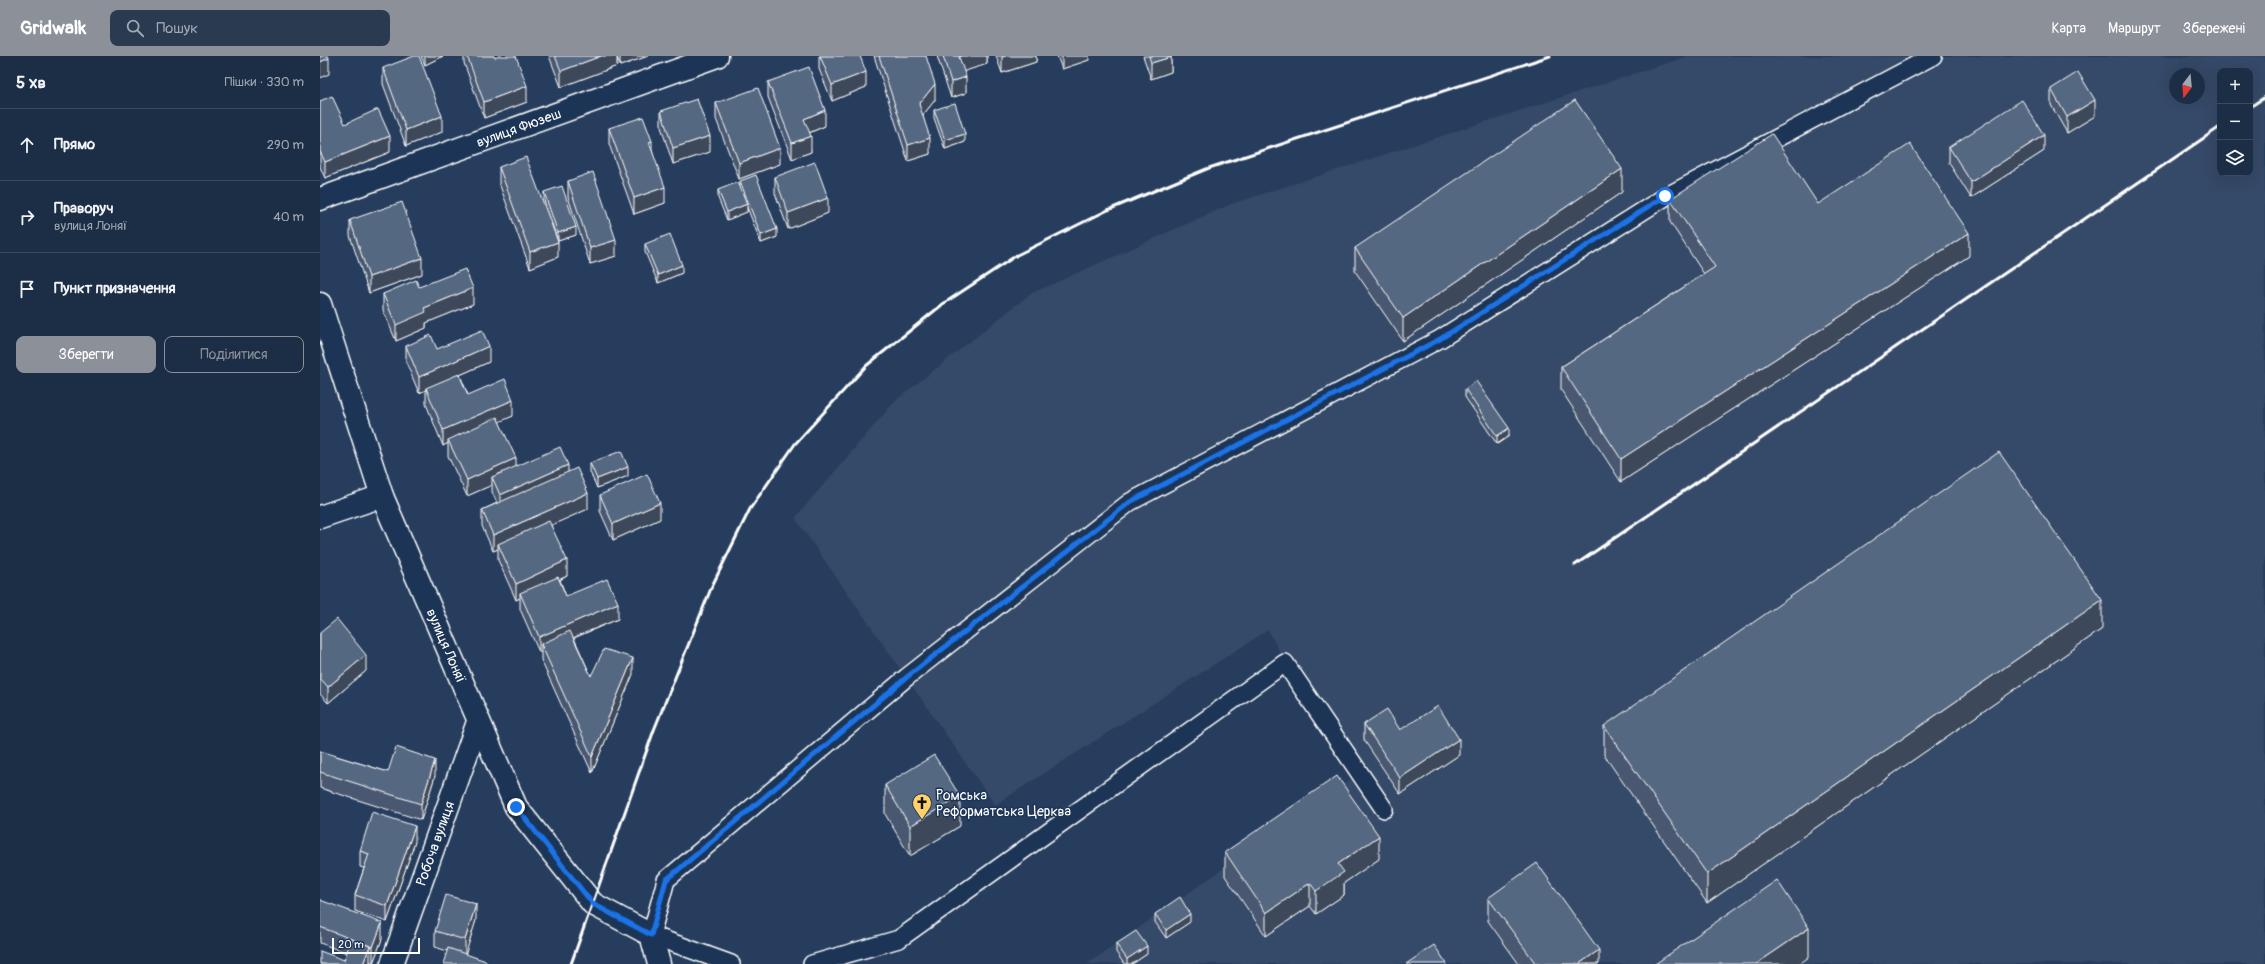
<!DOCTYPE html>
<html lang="uk">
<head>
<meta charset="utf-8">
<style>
	body { margin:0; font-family:Pangolin,sans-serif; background:#293a51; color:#f1f3f6 }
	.controls { position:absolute; right:12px; top:12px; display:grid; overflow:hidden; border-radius:8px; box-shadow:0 4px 16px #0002 }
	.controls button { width:36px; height:36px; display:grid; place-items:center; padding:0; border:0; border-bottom:1px solid #3a4a5f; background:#1c2e46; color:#f1f3f6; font:20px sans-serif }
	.compass { position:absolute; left:1849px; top:12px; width:36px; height:36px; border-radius:50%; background:#1c2e46; box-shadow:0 4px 16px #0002; rotate:196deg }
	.scale { position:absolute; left:12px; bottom:10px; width:88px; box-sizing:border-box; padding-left:4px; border:2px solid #fff; border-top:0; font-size:11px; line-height:14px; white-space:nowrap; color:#fff; -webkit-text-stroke:3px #1d3557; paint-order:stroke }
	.stop { position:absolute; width:12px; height:12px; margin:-9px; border:3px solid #1a73e8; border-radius:50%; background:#fff }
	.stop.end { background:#1a73e8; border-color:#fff; box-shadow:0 1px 4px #0008 }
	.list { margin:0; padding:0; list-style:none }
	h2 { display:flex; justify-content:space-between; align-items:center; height:52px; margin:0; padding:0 16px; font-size:17px }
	h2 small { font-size:13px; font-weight:400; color:#a0a8b3 }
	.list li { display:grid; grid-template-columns:26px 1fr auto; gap:12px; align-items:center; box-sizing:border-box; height:72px; padding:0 16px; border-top:1px solid #3a4a5f }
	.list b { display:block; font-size:15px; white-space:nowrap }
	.list p { margin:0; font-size:13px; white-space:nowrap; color:#a0a8b3 }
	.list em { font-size:13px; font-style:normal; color:#a0a8b3 }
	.actions { display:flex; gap:8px; padding:12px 16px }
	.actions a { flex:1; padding:9px 0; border:1px solid #8c9099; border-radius:8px; text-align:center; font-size:14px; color:#8c9099 }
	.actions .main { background:#8c9099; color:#fff }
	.icon { flex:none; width:22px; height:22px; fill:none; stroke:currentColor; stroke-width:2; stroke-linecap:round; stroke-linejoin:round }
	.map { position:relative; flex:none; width:1945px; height:908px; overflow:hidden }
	header { display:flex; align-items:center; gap:24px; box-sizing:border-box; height:56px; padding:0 20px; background:#8c9099; color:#fff }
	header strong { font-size:19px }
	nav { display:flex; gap:22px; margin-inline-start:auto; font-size:14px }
	.search { width:280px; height:36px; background:#293a51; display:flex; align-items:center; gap:10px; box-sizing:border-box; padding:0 14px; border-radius:8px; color:#a0a8b3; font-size:15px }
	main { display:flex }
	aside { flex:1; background:#1c2e46 }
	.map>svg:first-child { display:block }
</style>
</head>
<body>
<header>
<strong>Gridwalk</strong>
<div class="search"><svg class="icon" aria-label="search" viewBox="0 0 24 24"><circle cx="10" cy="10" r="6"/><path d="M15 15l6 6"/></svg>Пошук</div>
<nav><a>Карта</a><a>Маршрут</a><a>Збережені</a></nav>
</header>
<main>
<aside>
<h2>5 хв<small>Пішки · 330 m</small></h2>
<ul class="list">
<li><svg class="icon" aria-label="ahead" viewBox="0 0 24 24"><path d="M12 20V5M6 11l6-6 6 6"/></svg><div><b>Прямо</b></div><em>290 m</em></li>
<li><svg class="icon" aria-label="right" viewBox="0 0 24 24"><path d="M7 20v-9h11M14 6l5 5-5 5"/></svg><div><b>Праворуч</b><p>вулиця Лоняї</p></div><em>40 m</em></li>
<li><svg class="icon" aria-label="arrive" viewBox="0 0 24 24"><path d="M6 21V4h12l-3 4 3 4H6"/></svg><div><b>Пункт призначення</b></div></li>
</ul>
<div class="actions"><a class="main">Зберегти</a><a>Поділитися</a></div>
</aside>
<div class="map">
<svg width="1945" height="908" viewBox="0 0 1945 908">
	<rect width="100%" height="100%" fill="#263d5e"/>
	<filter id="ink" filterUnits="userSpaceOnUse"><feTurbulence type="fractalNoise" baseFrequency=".025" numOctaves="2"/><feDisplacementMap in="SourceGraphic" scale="8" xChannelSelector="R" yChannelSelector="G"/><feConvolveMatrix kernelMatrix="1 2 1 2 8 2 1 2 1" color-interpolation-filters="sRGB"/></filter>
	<g filter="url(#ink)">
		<path fill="#344a68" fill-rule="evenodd" d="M 1369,0 L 1945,0 L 1945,908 L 767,908 L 1040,717 L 965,607 L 948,574 L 675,749 L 475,462 L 575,345 L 710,238 L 911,148 ZM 1900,15 L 1930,15 L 1930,117 L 1900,117 ZM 1855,18 L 1879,18 L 1879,42 L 1855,42 Z"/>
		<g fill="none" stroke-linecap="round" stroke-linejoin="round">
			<g stroke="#fff" stroke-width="20">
				<g id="lane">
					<polyline points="411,908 331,879 346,824 587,621 810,446 1120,283 1345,141 1613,0"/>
					<polyline points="492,908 579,883 965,607 1064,753"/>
				</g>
			</g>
			<g stroke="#fff" stroke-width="25">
				<g id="street">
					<path id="s1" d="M 0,143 L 397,0"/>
					<path id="s2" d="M 62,440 L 196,751 L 273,848 L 331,879 L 339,908"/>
					<path id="s3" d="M 72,908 L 158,666"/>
				</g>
			</g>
			<g stroke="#fff" stroke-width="25">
				<polyline id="secondary" points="0,248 62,440 0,461"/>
			</g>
			<use href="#lane" stroke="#1d3557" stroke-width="17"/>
			<use href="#street" stroke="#1d3557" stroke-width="22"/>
			<use href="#secondary" stroke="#1d3557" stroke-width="22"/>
			<g stroke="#fff" stroke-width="3">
				<polyline points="1930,51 1945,41"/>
				<polyline points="1255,509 1900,71"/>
				<polyline points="251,908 334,674 392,530 430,453 475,388 546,310 623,248 697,199 788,154 889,112 1230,0"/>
			</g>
		</g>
		<g fill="#49596f" stroke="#fff">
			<polygon points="101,0 123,0 105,9"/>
			<polygon points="144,0 174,0 207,46 164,62 144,7"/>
			<polygon points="229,0 328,0 300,10 297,1 297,10 241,31"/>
			<polygon points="499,0 540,0 546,31 512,45 499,13"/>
			<polygon points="554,0 606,0 615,44 603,59 610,98 588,105"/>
			<polygon points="617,0 667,0 667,8 644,15 646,37 631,42"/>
			<polygon points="676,0 716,0 716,6 682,17"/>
			<polygon points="737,0 769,0 769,4 742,13"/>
			<polygon points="823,0 851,0 851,16 831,23"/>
			<polygon points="63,12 122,76 86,90 63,28"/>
			<polygon points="448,26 505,70 489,77 491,96 472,103 448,41"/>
			<polygon points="1731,33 1775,60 1747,77 1731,49"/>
			<polygon points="0,45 25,68 70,96 5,122 0,111"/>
			<polygon points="396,47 460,108 419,123 396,63"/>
			<polygon points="614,54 645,86 625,93 614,62"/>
			<polygon points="341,55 390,96 353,108 341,71"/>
			<polygon points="289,72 332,94 345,147 314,158 289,88"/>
			<polygon points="1629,91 1724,95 1651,142 1629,107"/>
			<polygon points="179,111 238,201 210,212 179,127"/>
			<polygon points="455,121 508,157 468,173 455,137"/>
			<polygon points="248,125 296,200 270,208 248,141"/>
			<polygon points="420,125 457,181 441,187 427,151 427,156 407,164 398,142 398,134 420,131"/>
			<polygon points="224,136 256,179 238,185 224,144"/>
			<polygon points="1302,136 1083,285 1035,215 1035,192"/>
			<polygon points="1350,143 1498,148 1649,200 1301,426 1241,334 1241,311 1384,218 1350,166"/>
			<polygon points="30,164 102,218 49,237 30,180"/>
			<polygon points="325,188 362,217 338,227 325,196"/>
			<polygon points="99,231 153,248 106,267 106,272 76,285 63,254 63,238"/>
			<polygon points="86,290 117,293 169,306 140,319 148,339 193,360 179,365 196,410 248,416 268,453 231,469 247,520 240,524 246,540 298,563 254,582 271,620 313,618 272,717 221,604 221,596 219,596 200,553 200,542 196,544 178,504 178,493 173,495 162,470 162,454 177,447 172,436 172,429 147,440 128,400 128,387 123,390 106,348 106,334 99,337 86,306"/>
			<polygon points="1145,333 1189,380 1177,388 1145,341"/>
			<polygon points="270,407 308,420 277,432 270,416"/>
			<polygon points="280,439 340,463 293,484 280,455"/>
			<polygon points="1782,573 1387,847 1284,699 1284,670"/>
			<polygon points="0,577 46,615 8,647 0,638"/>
			<polygon points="1044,668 1080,674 1139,699 1080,738 1044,684"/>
			<polygon points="0,695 68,716 115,720 101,764 0,732"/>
			<polygon points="565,729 640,770 590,800 565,758"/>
			<polygon points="95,786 67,866 35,855 35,839 44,812 40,811 40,795"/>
			<polygon points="905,796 1059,803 1024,827 1024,839 996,858 990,850 946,880 905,820"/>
			<polygon points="1168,842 1279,908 1199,908 1168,865"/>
			<polygon points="0,844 62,883 53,907 50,905 49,908 0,908 24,904 27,897 0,887"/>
			<polygon points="835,858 870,866 846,882 835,866"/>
			<polygon points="156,864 145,898 166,908 115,891 115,875"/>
			<polygon points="796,888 827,898 812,908 804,908 796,896"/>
		</g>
		<g fill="#3c485a" stroke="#fff">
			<polygon points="106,0 123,0 105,9 105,1"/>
			<polygon points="281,0 297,0 297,10 241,31 241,15"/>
			<polygon points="300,0 328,0 300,10"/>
			<polygon points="642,0 667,0 667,8 639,17 639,1"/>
			<polygon points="686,0 716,0 716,6 682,17 682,1"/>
			<polygon points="742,0 769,0 769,4 742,13"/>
			<polygon points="851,1 851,16 831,23 831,7"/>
			<polygon points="9,2 9,18 0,22 0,6"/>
			<polygon points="546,16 546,31 512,45 512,29"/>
			<polygon points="646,21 646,37 631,42 631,26"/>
			<polygon points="615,28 615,44 599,64 599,48"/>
			<polygon points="207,30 207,46 164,62 164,46"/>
			<polygon points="1775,44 1775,60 1747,77 1747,61"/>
			<polygon points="505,54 505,70 484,79 484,63"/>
			<polygon points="122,60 122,76 86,90 86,74"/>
			<polygon points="645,78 645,86 625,93 625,84"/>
			<polygon points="1724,79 1724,95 1651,142 1651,126"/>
			<polygon points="70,80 70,96 5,122 5,106"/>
			<polygon points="390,80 390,96 353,108 353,92"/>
			<polygon points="491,80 491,96 472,103 472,87"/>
			<polygon points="610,82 610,98 588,105 588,89"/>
			<polygon points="332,85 332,101 329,86"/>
			<polygon points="460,92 460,108 419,123 419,107"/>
			<polygon points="1302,113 1302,136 1083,285 1083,262"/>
			<polygon points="345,131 345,147 314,158 314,142"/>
			<polygon points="508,142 508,157 468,173 468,157"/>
			<polygon points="427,148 427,156 407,164 407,156"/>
			<polygon points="256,171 256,179 238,185 238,177"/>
			<polygon points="457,173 457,181 441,187 441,179"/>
			<polygon points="1649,177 1649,200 1301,426 1301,403"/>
			<polygon points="296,184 296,200 270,208 270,192"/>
			<polygon points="238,186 238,201 210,212 210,196"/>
			<polygon points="102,202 102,218 49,237 49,221"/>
			<polygon points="362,209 362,217 338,227 338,219"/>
			<polygon points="153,232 153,248 106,267 106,272 76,285 76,269 104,252"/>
			<polygon points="169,290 169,306 106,334 106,332 106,334 99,337 99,321"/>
			<polygon points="193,344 193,360 130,387 128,384 128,387 123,390 123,374"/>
			<polygon points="1189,372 1189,380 1177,388 1177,380"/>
			<polygon points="196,402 196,418 172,421 172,429 147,440 147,424"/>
			<polygon points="248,409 248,425 180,455 180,439"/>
			<polygon points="308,411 308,420 277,432 277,423"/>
			<polygon points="268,437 268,453 180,492 178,488 178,493 173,495 173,479"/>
			<polygon points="340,447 340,463 293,484 293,468"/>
			<polygon points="247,504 247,520 202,541 200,537 200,542 196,544 196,528"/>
			<polygon points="1782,544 1782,573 1387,847 1387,818"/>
			<polygon points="298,547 298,563 224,594 221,588 221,596 219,596 219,581"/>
			<polygon points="46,599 46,615 8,647 8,631"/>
			<polygon points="313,602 313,618 272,717 272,701"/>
			<polygon points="1139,683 1139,699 1080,738 1080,722"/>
			<polygon points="115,704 115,720 101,764 101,748"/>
			<polygon points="640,740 640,770 590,800 590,770"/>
			<polygon points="95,770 95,786 67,866 67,850"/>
			<polygon points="1059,780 1059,803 1024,827 1024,839 996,858 996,835 1018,808"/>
			<polygon points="990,827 990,850 946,880 946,857"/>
			<polygon points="156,848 156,864 145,900 145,884"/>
			<polygon points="870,858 870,866 846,882 846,874"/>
			<polygon points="62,867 62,883 53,907 53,891"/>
			<polygon points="1489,872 1489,901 1479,908 1436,908"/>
			<polygon points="50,890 50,906 49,908 43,908"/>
			<polygon points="827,890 827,898 812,908 807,908 807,903"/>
			<polygon points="1279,894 1279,908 1259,908"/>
		</g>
		<g fill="#556781" stroke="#fff">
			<polygon points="0,0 8,0 9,2 0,6"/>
			<polygon points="94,0 99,0 122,60 86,74 63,12"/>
			<polygon points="147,0 174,0 175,2 179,0 196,0 207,30 164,46"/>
			<polygon points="235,0 281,0 241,15"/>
			<polygon points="500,0 540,0 546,16 512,29"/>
			<polygon points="559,0 606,0 615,28 599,48 610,82 588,89"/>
			<polygon points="623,0 642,0 639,1 646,21 631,26"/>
			<polygon points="829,0 851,0 851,1 831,7"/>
			<polygon points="489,11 505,54 484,63 491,80 472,87 448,26"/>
			<polygon points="1758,16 1775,44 1747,61 1731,33"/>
			<polygon points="438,32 460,92 419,107 396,47"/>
			<polygon points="12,40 25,68 58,53 70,80 5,106 0,95 0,45"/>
			<polygon points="377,43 390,80 353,92 341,55"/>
			<polygon points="1255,44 1302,113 1083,262 1035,192"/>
			<polygon points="1702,44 1724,79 1651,126 1629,91"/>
			<polygon points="635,47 645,78 625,84 614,54"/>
			<polygon points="323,61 332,85 329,86 345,131 314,142 289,72"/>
			<polygon points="1452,78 1498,148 1590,88 1649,177 1301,403 1241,311 1395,211 1350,143"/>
			<polygon points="206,101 238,186 210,196 179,111"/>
			<polygon points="495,106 508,142 468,157 455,121"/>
			<polygon points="273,116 296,184 270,192 248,125"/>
			<polygon points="436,119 457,173 441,179 420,125"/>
			<polygon points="418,126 427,148 407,156 398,134"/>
			<polygon points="242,130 256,171 238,177 224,136"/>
			<polygon points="82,146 102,202 49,221 30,164"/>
			<polygon points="350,178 362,209 338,219 325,188"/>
			<polygon points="145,213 153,232 104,252 106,256 76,269 63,238 96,224 99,231"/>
			<polygon points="162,274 169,290 99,321 86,290 111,279 117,293"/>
			<polygon points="139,318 148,339 185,323 193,344 123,374 106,332"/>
			<polygon points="1156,325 1189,372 1177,380 1145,333"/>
			<polygon points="177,361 196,402 147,424 128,384"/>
			<polygon points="240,391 248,409 180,439 172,421"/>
			<polygon points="301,395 308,411 277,423 270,407"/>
			<polygon points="1679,396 1782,544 1387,818 1284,670"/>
			<polygon points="257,412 268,437 173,479 162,454"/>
			<polygon points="327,418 340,447 293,468 280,439"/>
			<polygon points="229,465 247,504 196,528 178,488"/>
			<polygon points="238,521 246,540 287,523 298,547 219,581 200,537"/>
			<polygon points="17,563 46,599 8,631 0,622 0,577"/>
			<polygon points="250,575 271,620 284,593 313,602 272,701 221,588"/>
			<polygon points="1118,650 1139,683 1080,722 1044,668 1067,653 1080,674"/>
			<polygon points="76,691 115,704 101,748 0,716 0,695 68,716"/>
			<polygon points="614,699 640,740 590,770 565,729"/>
			<polygon points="1017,720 1059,780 1018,808 1024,816 996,835 990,827 946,857 905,796"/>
			<polygon points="52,756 95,770 67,850 35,839 49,798 40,795"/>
			<polygon points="1217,807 1279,894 1259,908 1216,908 1168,842"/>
			<polygon points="1457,824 1489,872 1436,908 1335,908"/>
			<polygon points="126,839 156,848 145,884 115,875"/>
			<polygon points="860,841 870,858 846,874 835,858"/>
			<polygon points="0,844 62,867 53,891 0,871"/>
			<polygon points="816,875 827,890 807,903 796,888"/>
			<polygon points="31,884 50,890 43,908 0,908 0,895 24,904"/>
			<polygon points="1114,889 1127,908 1086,908"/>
			<polygon points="128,892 166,905 165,908 123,908"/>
		</g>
	</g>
	<g fill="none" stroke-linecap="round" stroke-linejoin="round" filter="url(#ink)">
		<polyline stroke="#1a73e8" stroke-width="5" points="196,751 273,848 331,879 346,824 587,621 810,446 1120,283 1345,140"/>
	</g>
	<defs>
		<g id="church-pin" transform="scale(1)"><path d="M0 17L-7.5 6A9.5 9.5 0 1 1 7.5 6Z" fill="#ffd166" stroke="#1d3557"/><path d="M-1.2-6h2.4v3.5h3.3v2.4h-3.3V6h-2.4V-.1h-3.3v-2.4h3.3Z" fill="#111"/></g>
	</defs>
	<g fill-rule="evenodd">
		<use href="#church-pin" x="602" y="747"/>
	</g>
	<g text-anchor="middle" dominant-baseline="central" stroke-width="3" stroke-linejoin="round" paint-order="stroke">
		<g font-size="14" fill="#fff" stroke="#1d3557">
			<text stroke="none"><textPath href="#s1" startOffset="211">вулиця Фюзеш</textPath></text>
			<text stroke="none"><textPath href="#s2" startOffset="163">вулиця Лоняї</textPath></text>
			<text stroke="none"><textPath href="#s3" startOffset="128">Робоча вулиця</textPath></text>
		</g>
		<g font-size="14" fill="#fff" stroke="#1d3557" text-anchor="start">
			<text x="616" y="739">Ромська<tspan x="616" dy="16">Реформатська Церква</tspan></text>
		</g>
	</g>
</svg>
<div class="controls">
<button>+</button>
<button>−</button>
<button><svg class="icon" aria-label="layers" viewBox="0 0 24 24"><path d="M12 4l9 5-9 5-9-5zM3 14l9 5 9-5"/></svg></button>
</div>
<svg class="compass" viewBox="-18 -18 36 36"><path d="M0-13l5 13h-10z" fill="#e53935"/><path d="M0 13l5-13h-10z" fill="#a0a8b3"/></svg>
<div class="scale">20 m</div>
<div class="stop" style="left:1345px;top:140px"></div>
<div class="stop end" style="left:196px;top:751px"></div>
</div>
</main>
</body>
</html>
